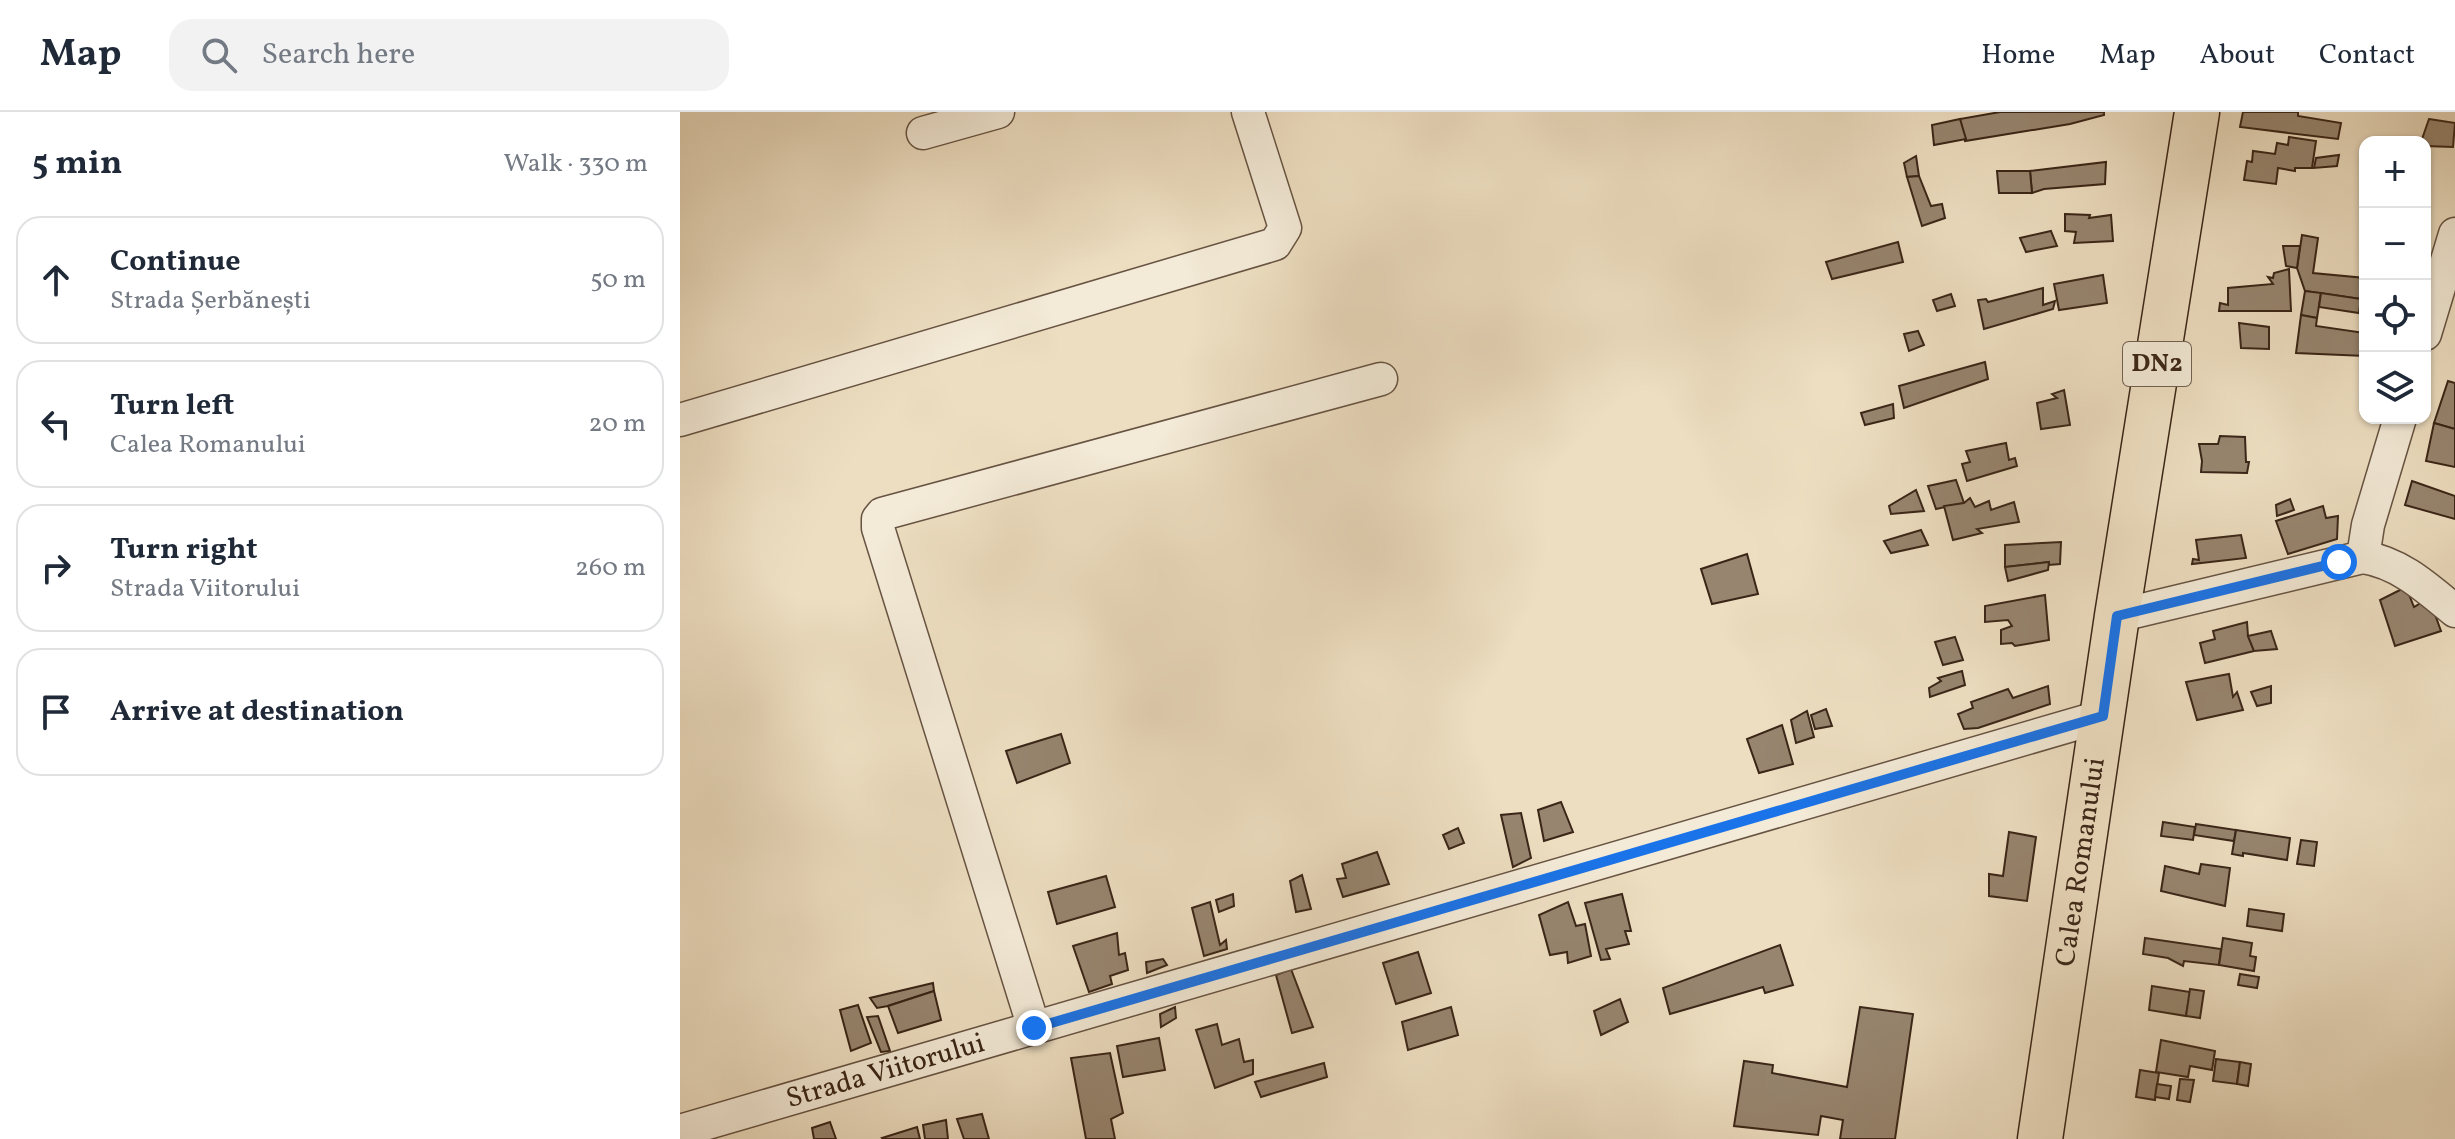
<!DOCTYPE html>
<html lang="en">
<head>
<meta charset="utf-8">
<style>
	body { margin:0; font-family:Vollkorn,serif; background:#f2f2f3; color:#1f2937 }
	.controls { position:absolute; right:24px; top:24px; display:grid; overflow:hidden; border-radius:16px; box-shadow:0 2px 6px #0004 }
	.controls button { width:72px; height:72px; display:grid; place-items:center; padding:0; border:0; border-bottom:2px solid #e0e1e3; background:#fff; color:#1f2937; font:40px sans-serif }
	.stop { position:absolute; width:24px; height:24px; margin:-18px; border:6px solid #1a73e8; border-radius:50%; background:#fff }
	.stop.end { background:#1a73e8; border-color:#fff; box-shadow:0 2px 8px #0008 }
	.list { margin:0; padding:0; list-style:none }
	h2 { display:flex; justify-content:space-between; align-items:center; height:104px; margin:0; padding:0 32px; font-size:34px }
	h2 small { font-size:26px; font-weight:400; color:#747a83 }
	.list li { display:grid; grid-template-columns:52px 1fr auto; gap:24px; align-items:center; box-sizing:border-box; height:128px; margin:0 16px 16px; padding:0 16px; border:2px solid #e0e1e3; border-radius:24px }
	.list b { display:block; font-size:30px; white-space:nowrap }
	.list p { margin:0; font-size:26px; white-space:nowrap; color:#747a83 }
	.list em { font-size:26px; font-style:normal; color:#747a83 }
	.icon { flex:none; width:44px; height:44px; fill:none; stroke:currentColor; stroke-width:2; stroke-linecap:round; stroke-linejoin:round }
	.map { position:relative; flex:none; width:1775px; height:1027px; overflow:hidden }
	header { display:flex; align-items:center; gap:48px; box-sizing:border-box; height:112px; padding:0 40px; background:#fff; border-bottom:2px solid #e0e1e3 }
	header strong { font-size:38px }
	nav { display:flex; gap:44px; margin-inline-start:auto; font-size:28px }
	.search { width:560px; height:72px; background:#f2f2f3; display:flex; align-items:center; gap:20px; box-sizing:border-box; padding:0 28px; border-radius:24px; color:#747a83; font-size:30px }
	main { display:flex }
	aside { flex:1; background:#fff }
	.map>svg:first-child { display:block }
</style>
</head>
<body>
<header>
<strong>Map</strong>
<div class="search"><svg class="icon" aria-label="search" viewBox="0 0 24 24"><circle cx="10" cy="10" r="6"/><path d="M15 15l6 6"/></svg>Search here</div>
<nav><a>Home</a><a>Map</a><a>About</a><a>Contact</a></nav>
</header>
<main>
<aside>
<h2>5 min<small>Walk · 330 m</small></h2>
<ul class="list">
<li><svg class="icon" aria-label="ahead" viewBox="0 0 24 24"><path d="M12 20V5M6 11l6-6 6 6"/></svg><div><b>Continue</b><p>Strada Șerbănești</p></div><em>50 m</em></li>
<li><svg class="icon" aria-label="left" viewBox="0 0 24 24"><path d="M17 20v-9H6M10 6l-5 5 5 5"/></svg><div><b>Turn left</b><p>Calea Romanului</p></div><em>20 m</em></li>
<li><svg class="icon" aria-label="right" viewBox="0 0 24 24"><path d="M7 20v-9h11M14 6l5 5-5 5"/></svg><div><b>Turn right</b><p>Strada Viitorului</p></div><em>260 m</em></li>
<li><svg class="icon" aria-label="arrive" viewBox="0 0 24 24"><path d="M6 21V4h12l-3 4 3 4H6"/></svg><div><b>Arrive at destination</b></div></li>
</ul>
</aside>
<div class="map">
<svg width="1775" height="1027" viewBox="0 0 1775 1027">
	<rect width="100%" height="100%" fill="#eddec1"/>
	<filter id="stains"><feTurbulence type="fractalNoise" baseFrequency=".0025" numOctaves="4"/><feColorMatrix values="0 0 0 0 .2 0 0 0 0 .09 0 0 0 0 .02 0 0 0 .5 -.17"/></filter>
	<radialGradient id="worn" r=".72"><stop offset=".6" stop-color="#630" stop-opacity="0"/><stop offset="1" stop-color="#630" stop-opacity=".3"/></radialGradient>
	<g fill="#97856f" stroke="#3a2517" stroke-width="2">
		<polygon points="1320,0 1424,0 1424,3 1390,12 1285,29 1280,7"/>
		<polygon points="1563,0 1618,0 1618,4 1661,11 1658,27 1560,15"/>
		<polygon points="1280,7 1286,27 1254,33 1252,13"/>
		<polygon points="1749,7 1775,11 1773,35 1745,34 1745,30 1741,30"/>
		<polygon points="1609,25 1636,29 1632,56 1615,56 1615,59 1598,56 1596,72 1564,68 1567,49 1572,50 1573,39 1595,42 1597,31 1608,33"/>
		<polygon points="1659,43 1657,54 1634,56 1636,46"/>
		<polygon points="1236,44 1239,64 1227,65 1224,51"/>
		<polygon points="1426,50 1425,72 1364,77 1352,81 1350,59"/>
		<polygon points="1317,59 1350,59 1352,81 1319,81"/>
		<polygon points="1239,64 1251,94 1262,92 1265,106 1242,114 1227,65"/>
		<polygon points="1385,102 1410,103 1409,106 1431,103 1433,129 1394,131 1396,120 1385,119"/>
		<polygon points="1371,119 1377,134 1346,140 1340,126"/>
		<polygon points="1622,123 1638,126 1633,161 1685,166 1681,187 1625,179 1617,156"/>
		<polygon points="1218,130 1223,150 1152,167 1146,150"/>
		<polygon points="1603,134 1620,134 1617,156 1606,154"/>
		<polygon points="1609,157 1611,199 1539,199 1540,191 1548,193 1548,176 1593,172 1588,165 1593,166 1594,161"/>
		<polygon points="1423,163 1427,191 1379,198 1374,172"/>
		<polygon points="1363,176 1363,193 1375,189 1373,197 1304,217 1298,188 1306,187 1308,190"/>
		<polygon points="1625,179 1641,181 1637,206 1621,203"/>
		<polygon points="1641,181 1681,187 1679,201 1639,195"/>
		<polygon points="1271,182 1275,194 1257,199 1253,188"/>
		<polygon points="1621,203 1637,206 1636,214 1685,221 1685,244 1616,241"/>
		<polygon points="1559,211 1589,215 1589,237 1561,236"/>
		<polygon points="1238,219 1244,233 1229,239 1224,222"/>
		<polygon points="1305,250 1308,267 1224,296 1219,274"/>
		<polygon points="1768,269 1775,271 1775,317 1754,311"/>
		<polygon points="1384,278 1390,313 1361,317 1357,291 1377,286 1372,282"/>
		<polygon points="1213,292 1214,306 1185,313 1181,301"/>
		<polygon points="1754,311 1775,317 1775,355 1746,349"/>
		<polygon points="1540,324 1565,325 1566,350 1569,350 1567,361 1521,360 1522,349 1519,332 1538,332"/>
		<polygon points="1326,331 1329,348 1335,346 1337,354 1287,369 1282,352 1290,350 1286,339"/>
		<polygon points="1276,368 1284,391 1256,397 1248,374"/>
		<polygon points="1732,369 1775,384 1775,407 1725,393"/>
		<polygon points="1236,378 1244,399 1211,402 1209,394"/>
		<polygon points="1290,386 1295,395 1309,389 1311,398 1334,390 1339,410 1297,417 1302,421 1273,428 1264,394 1284,391"/>
		<polygon points="1610,387 1614,398 1597,404 1596,393"/>
		<polygon points="1643,394 1646,406 1658,404 1657,427 1608,442 1596,409"/>
		<polygon points="1241,418 1248,433 1211,441 1204,429"/>
		<polygon points="1561,423 1566,446 1512,452 1513,447 1519,448 1516,428"/>
		<polygon points="1381,430 1380,452 1369,453 1369,450 1325,455 1325,433"/>
		<polygon points="1067,442 1078,482 1032,492 1021,457"/>
		<polygon points="1369,450 1368,458 1328,469 1325,455"/>
		<polygon points="1726,475 1734,495 1749,486 1761,519 1715,534 1700,488"/>
		<polygon points="1365,483 1369,528 1335,534 1332,531 1321,532 1321,518 1332,514 1328,508 1305,510 1305,494"/>
		<polygon points="1567,510 1568,524 1574,539 1525,551 1520,531 1535,527 1533,519"/>
		<polygon points="1591,519 1597,537 1574,539 1568,524"/>
		<polygon points="1275,525 1283,548 1263,553 1255,530"/>
		<polygon points="1282,559 1285,573 1250,585 1249,576 1261,569 1258,566"/>
		<polygon points="1549,562 1553,585 1557,580 1563,598 1517,608 1506,570"/>
		<polygon points="1368,574 1370,592 1298,616 1284,617 1278,602 1293,596 1291,590 1328,577 1333,586"/>
		<polygon points="1591,574 1591,591 1577,594 1571,580"/>
		<polygon points="1146,597 1152,614 1135,617 1131,603"/>
		<polygon points="1127,599 1134,625 1116,631 1111,608"/>
		<polygon points="1102,613 1113,652 1079,661 1067,627"/>
		<polygon points="381,622 390,651 337,671 326,639"/>
		<polygon points="881,690 893,720 864,729 858,698"/>
		<polygon points="841,701 851,746 833,755 821,703"/>
		<polygon points="1483,710 1515,715 1513,728 1481,724"/>
		<polygon points="1516,712 1556,718 1554,729 1514,723"/>
		<polygon points="778,716 784,731 769,737 763,723"/>
		<polygon points="1556,718 1610,726 1607,748 1563,741 1563,744 1552,742"/>
		<polygon points="1329,720 1356,725 1347,789 1309,784 1309,762 1323,764"/>
		<polygon points="1621,728 1637,730 1634,754 1617,752"/>
		<polygon points="697,740 709,772 663,785 657,767 666,766 662,752"/>
		<polygon points="1521,752 1550,756 1545,794 1481,779 1485,754 1519,762"/>
		<polygon points="622,763 631,797 616,800 610,769"/>
		<polygon points="426,764 435,795 377,812 368,780"/>
		<polygon points="553,782 554,794 539,800 536,788"/>
		<polygon points="942,782 951,819 945,819 949,832 926,837 930,847 921,848 905,791"/>
		<polygon points="530,790 540,833 546,828 547,837 524,844 512,796"/>
		<polygon points="888,790 896,814 905,812 911,844 888,851 887,840 870,843 859,803"/>
		<polygon points="1569,797 1604,802 1602,819 1567,814"/>
		<polygon points="437,821 439,843 445,841 448,858 430,864 432,872 409,880 393,834"/>
		<polygon points="1465,826 1541,837 1539,853 1504,849 1503,854 1488,846 1463,842"/>
		<polygon points="1543,826 1572,831 1570,844 1576,845 1574,859 1539,853"/>
		<polygon points="1100,833 1113,873 1085,881 1083,875 990,902 983,876"/>
		<polygon points="738,840 751,881 716,892 703,851"/>
		<polygon points="483,847 487,853 467,861 466,850"/>
		<polygon points="611,857 633,915 612,921 596,863"/>
		<polygon points="1560,862 1579,865 1577,876 1558,873"/>
		<polygon points="253,871 254,879 208,894 197,896 190,886"/>
		<polygon points="1472,874 1510,880 1506,904 1469,898"/>
		<polygon points="1510,877 1524,879 1520,906 1506,904"/>
		<polygon points="254,879 261,908 218,921 208,894"/>
		<polygon points="940,887 948,910 921,923 914,899"/>
		<polygon points="178,893 191,931 171,939 160,898"/>
		<polygon points="495,895 496,906 481,915 480,902"/>
		<polygon points="771,895 778,923 728,938 722,910"/>
		<polygon points="1180,895 1233,902 1215,1027 1160,1027 1163,1008 1141,1004 1138,1023 1054,1014 1064,949 1093,953 1092,961 1167,975"/>
		<polygon points="198,904 210,939 201,940 187,905"/>
		<polygon points="537,912 542,933 559,927 564,950 573,948 573,962 535,976 516,918"/>
		<polygon points="479,926 485,958 443,965 437,934"/>
		<polygon points="1481,928 1535,939 1532,958 1510,954 1508,965 1476,960"/>
		<polygon points="430,941 443,1001 431,1007 435,1027 406,1027 391,946"/>
		<polygon points="1536,947 1560,950 1557,972 1533,969"/>
		<polygon points="1560,950 1571,952 1568,974 1557,972"/>
		<polygon points="644,951 647,965 581,985 575,970"/>
		<polygon points="1460,958 1479,961 1475,988 1456,985"/>
		<polygon points="1500,967 1514,968 1510,990 1497,988"/>
		<polygon points="1477,972 1491,974 1489,987 1475,985"/>
		<polygon points="302,1002 309,1027 284,1027 277,1007"/>
		<polygon points="266,1008 268,1027 245,1027 243,1013"/>
		<polygon points="150,1010 156,1027 134,1027 132,1016"/>
		<polygon points="237,1015 240,1027 203,1027 202,1026"/>
	</g>
	<g fill="none" stroke-linecap="round" stroke-linejoin="round">
		<g stroke="#675342" stroke-width="35">
			<g id="street">
				<polyline points="243,21 318,0"/>
				<polyline points="1745,222 1775,122"/>
				<polyline points="0,308 595,132 605,116 568,0"/>
				<path d="M 1683,445 C 1720,451 1746,475 1775,499"/>
				<polyline points="1437,504 1683,445 1688,413 1720,306"/>
				<polyline points="354,916 198,416 198,407 202,402 701,267"/>
				<path id="s1" d="M 0,1019 L 1423,604"/>
			</g>
		</g>
		<g stroke="#3a2517" stroke-width="47">
			<g id="primary">
				<path id="s2" d="M 1360,1027 L 1437,504 L 1517,0"/>
			</g>
		</g>
		<use href="#street" stroke="#f3ead7" stroke-width="32"/>
		<use href="#primary" stroke="#eddec1" stroke-width="44"/>
	</g>
	<g fill="none" stroke-linecap="round" stroke-linejoin="round">
		<polyline stroke="#1a73e8" stroke-width="10" points="354,916 1423,604 1437,504 1659,450"/>
	</g>
	<g text-anchor="middle" dominant-baseline="central" stroke-width="8" stroke-linejoin="round" paint-order="stroke">
		<rect fill="#f3ead7" stroke="#726051" stroke-width="2" x="1443" y="230" width="68" height="44" rx="6"/>
		<g font-size="26" font-weight="bold" fill="#3a2517">
			<text x="1477" y="252">DN2</text>
		</g>
		<g font-size="28" fill="#3a2517" stroke="#f3ead7">
			<text stroke="none"><textPath href="#s2" startOffset="280">Calea Romanului</textPath></text>
			<text stroke="none"><textPath href="#s1" startOffset="214">Strada Viitorului</textPath></text>
		</g>
	</g>
	<rect width="100%" height="100%" filter="url(#stains)"/>
	<rect width="100%" height="100%" fill="url(#worn)"/>
</svg>
<div class="controls">
<button>+</button>
<button>−</button>
<button><svg class="icon" aria-label="locate" viewBox="0 0 24 24"><circle cx="12" cy="12" r="6"/><path d="M12 2v4M12 18v4M2 12h4M18 12h4"/></svg></button>
<button><svg class="icon" aria-label="layers" viewBox="0 0 24 24"><path d="M12 4l9 5-9 5-9-5zM3 14l9 5 9-5"/></svg></button>
</div>
<div class="stop" style="left:1659px;top:450px"></div>
<div class="stop end" style="left:354px;top:916px"></div>
</div>
</main>
</body>
</html>
